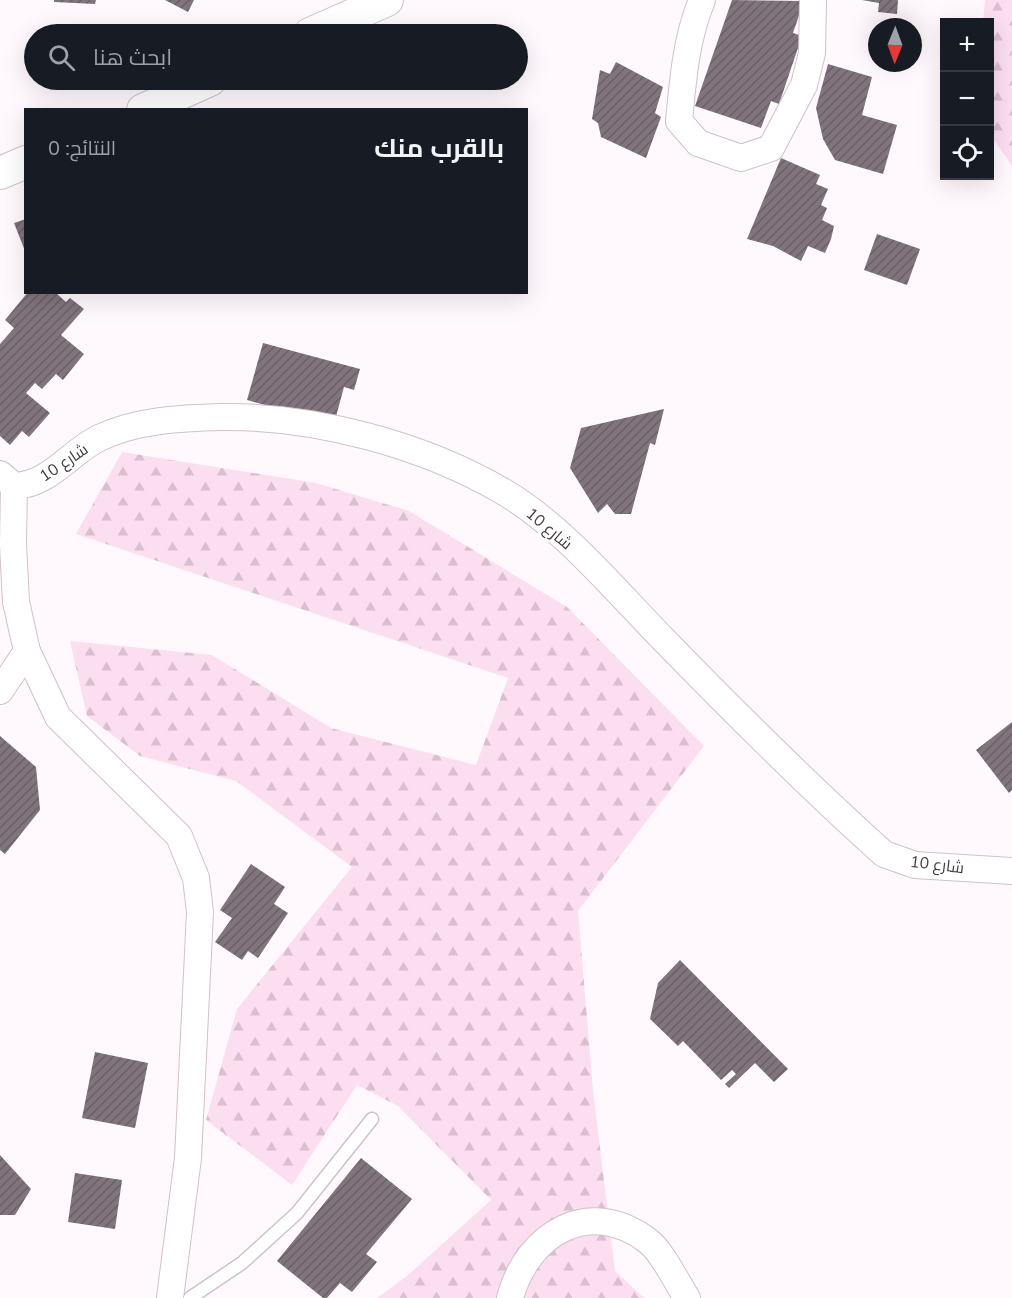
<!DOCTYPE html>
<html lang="ar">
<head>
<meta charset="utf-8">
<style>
	body { margin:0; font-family:"Nunito Sans",Cairo,sans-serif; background:#20242c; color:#f1f3f6; direction:rtl }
	.controls { position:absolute; right:18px; top:18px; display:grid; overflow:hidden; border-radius:0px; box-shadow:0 6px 24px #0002 }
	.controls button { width:54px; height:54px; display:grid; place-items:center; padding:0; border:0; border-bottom:2px solid #363941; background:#171b24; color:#f1f3f6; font:30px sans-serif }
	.compass { position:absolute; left:868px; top:18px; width:54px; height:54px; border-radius:50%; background:#171b24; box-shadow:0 6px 24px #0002; rotate:181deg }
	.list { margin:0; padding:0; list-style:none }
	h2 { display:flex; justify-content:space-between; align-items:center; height:78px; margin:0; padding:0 24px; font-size:26px }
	h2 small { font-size:20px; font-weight:400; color:#9ea1a6 }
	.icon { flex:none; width:33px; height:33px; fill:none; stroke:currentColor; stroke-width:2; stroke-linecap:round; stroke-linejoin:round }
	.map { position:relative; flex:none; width:1012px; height:1298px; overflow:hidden; direction:ltr }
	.search { position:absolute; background:#171b24; box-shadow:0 6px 24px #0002; left:24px; top:24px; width:504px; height:66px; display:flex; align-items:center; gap:15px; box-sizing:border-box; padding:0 21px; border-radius:33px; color:#9ea1a6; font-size:22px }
	.panel { position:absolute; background:#171b24; box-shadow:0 6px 24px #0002; left:24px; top:108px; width:504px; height:186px; border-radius:0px; direction:rtl }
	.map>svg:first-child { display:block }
</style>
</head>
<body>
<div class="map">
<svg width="1012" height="1298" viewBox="0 0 1012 1298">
	<defs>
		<pattern id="forest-firs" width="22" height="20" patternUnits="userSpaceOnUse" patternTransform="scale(1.5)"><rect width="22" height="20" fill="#fcdef1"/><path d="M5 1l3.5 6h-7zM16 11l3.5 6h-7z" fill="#d9bfd0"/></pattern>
		<pattern id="building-hatch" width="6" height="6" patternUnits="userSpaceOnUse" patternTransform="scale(1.5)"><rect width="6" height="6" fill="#81747d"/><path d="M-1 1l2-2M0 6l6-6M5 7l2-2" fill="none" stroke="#6b6068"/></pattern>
	</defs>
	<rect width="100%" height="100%" fill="#fff9fd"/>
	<g fill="url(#forest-firs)">
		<polygon points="985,0 1012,0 1012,166 990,134 990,22 983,22"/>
		<polygon points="122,452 316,483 409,511 567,607 704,746 578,911 593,1090 615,1271 644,1298 377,1298 407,1276 491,1200 398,1106 357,1085 292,1185 206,1120 237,1009 352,867 236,781 140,756 87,716 70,641 212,655 331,728 476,765 508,678 76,534"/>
	</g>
	<g fill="url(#building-hatch)">
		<polygon points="54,0 96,0 95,4 54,2"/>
		<polygon points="165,0 194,0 188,12"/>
		<polygon points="732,0 804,1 793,33 802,36 779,104 771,101 761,128 695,106"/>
		<polygon points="862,0 898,0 897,14 878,12 879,3"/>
		<polygon points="616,62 663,87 655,113 661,117 646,158 601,137 598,123 592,119 600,70 610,74"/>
		<polygon points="828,64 872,77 862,115 897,125 883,174 835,160 823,139 816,108"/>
		<polygon points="781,158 820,175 816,184 828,189 821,205 827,208 822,220 834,226 831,239 825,253 808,246 801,261 773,246 747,239"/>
		<polygon points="26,219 26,251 25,251 14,223"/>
		<polygon points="877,234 920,249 907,285 864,270"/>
		<polygon points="28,292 55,292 66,302 70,298 84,309 61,335 84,354 63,380 56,374 42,389 35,383 26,393 50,413 29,437 22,431 10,445 0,436 0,344 14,328 5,320"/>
		<polygon points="263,343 360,369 354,390 344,387 334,424 247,400"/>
		<polygon points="664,409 655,445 650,443 631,514 615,514 607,504 598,513 570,468 581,428"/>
		<polygon points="1012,722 1012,790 1009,793 976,750"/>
		<polygon points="0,736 36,767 40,810 5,854 0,850"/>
		<polygon points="251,864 285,887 274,904 288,913 258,958 248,951 242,960 215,942 232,918 220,910"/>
		<polygon points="680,960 788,1069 774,1082 755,1063 729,1088 725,1084 736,1074 732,1070 721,1080 683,1041 678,1046 650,1019 658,983"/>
		<polygon points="95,1052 148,1063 135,1128 82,1118"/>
		<polygon points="0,1155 31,1189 15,1215 0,1215"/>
		<polygon points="361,1158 412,1199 366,1254 377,1262 352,1292 340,1283 327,1298 323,1298 277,1261"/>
		<polygon points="75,1173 122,1180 115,1229 68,1222"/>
	</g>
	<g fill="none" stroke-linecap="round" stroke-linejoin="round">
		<g stroke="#d0c1cb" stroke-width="15">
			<polyline id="service" points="190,1298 242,1263 297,1213 372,1119"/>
		</g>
		<g stroke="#d0c1cb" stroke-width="28">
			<g id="minor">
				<path d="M 702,0 C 686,39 683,79 679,121 L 698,143 L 741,158 L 771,148 L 804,85 L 812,53 L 813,0"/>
				<path d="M 0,474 L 14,486 C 49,485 69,453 99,438 C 136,420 182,418 223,417 C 316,416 424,445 504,492 C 562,526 615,590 662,638 C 734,712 807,785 884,854 L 915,865 L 1012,871"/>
				<polyline points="14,486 13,544 16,602 27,651 58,717 179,836 196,878 200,912 188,1158 170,1298"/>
				<polyline points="0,691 27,651"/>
				<path d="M 510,1298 C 527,1234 589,1196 648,1241 C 662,1251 677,1283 687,1298"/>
			</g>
		</g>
		<g stroke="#d0c1cb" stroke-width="34">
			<g id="tertiary">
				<polyline points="310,34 387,0"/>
				<polyline points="143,110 210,80"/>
				<polyline points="0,173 26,162"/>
			</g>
		</g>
		<use href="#service" stroke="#fff" stroke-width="12"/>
		<use href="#minor" stroke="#fff" stroke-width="26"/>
		<use href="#tertiary" stroke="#fff" stroke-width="32"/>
	</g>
	<g text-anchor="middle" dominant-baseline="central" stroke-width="6" stroke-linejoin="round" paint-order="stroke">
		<g font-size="16" fill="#413b3f" stroke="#fff">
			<text transform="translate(64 463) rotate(-34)">شارع 10</text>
			<text transform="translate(549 529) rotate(40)">شارع 10</text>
			<text transform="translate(937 865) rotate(7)">شارع 10</text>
		</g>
	</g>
</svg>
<div class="controls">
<button>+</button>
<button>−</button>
<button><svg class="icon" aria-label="locate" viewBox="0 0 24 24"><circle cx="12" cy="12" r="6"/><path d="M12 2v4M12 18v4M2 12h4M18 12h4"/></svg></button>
</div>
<svg class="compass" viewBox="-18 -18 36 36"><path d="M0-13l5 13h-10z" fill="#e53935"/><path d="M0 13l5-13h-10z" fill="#9ea1a6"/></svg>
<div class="search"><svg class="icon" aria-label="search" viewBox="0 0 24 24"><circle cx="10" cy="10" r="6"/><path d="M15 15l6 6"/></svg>ابحث هنا</div>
<section class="panel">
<h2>بالقرب منك<small>النتائج: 0</small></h2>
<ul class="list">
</ul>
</section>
</div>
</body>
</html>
